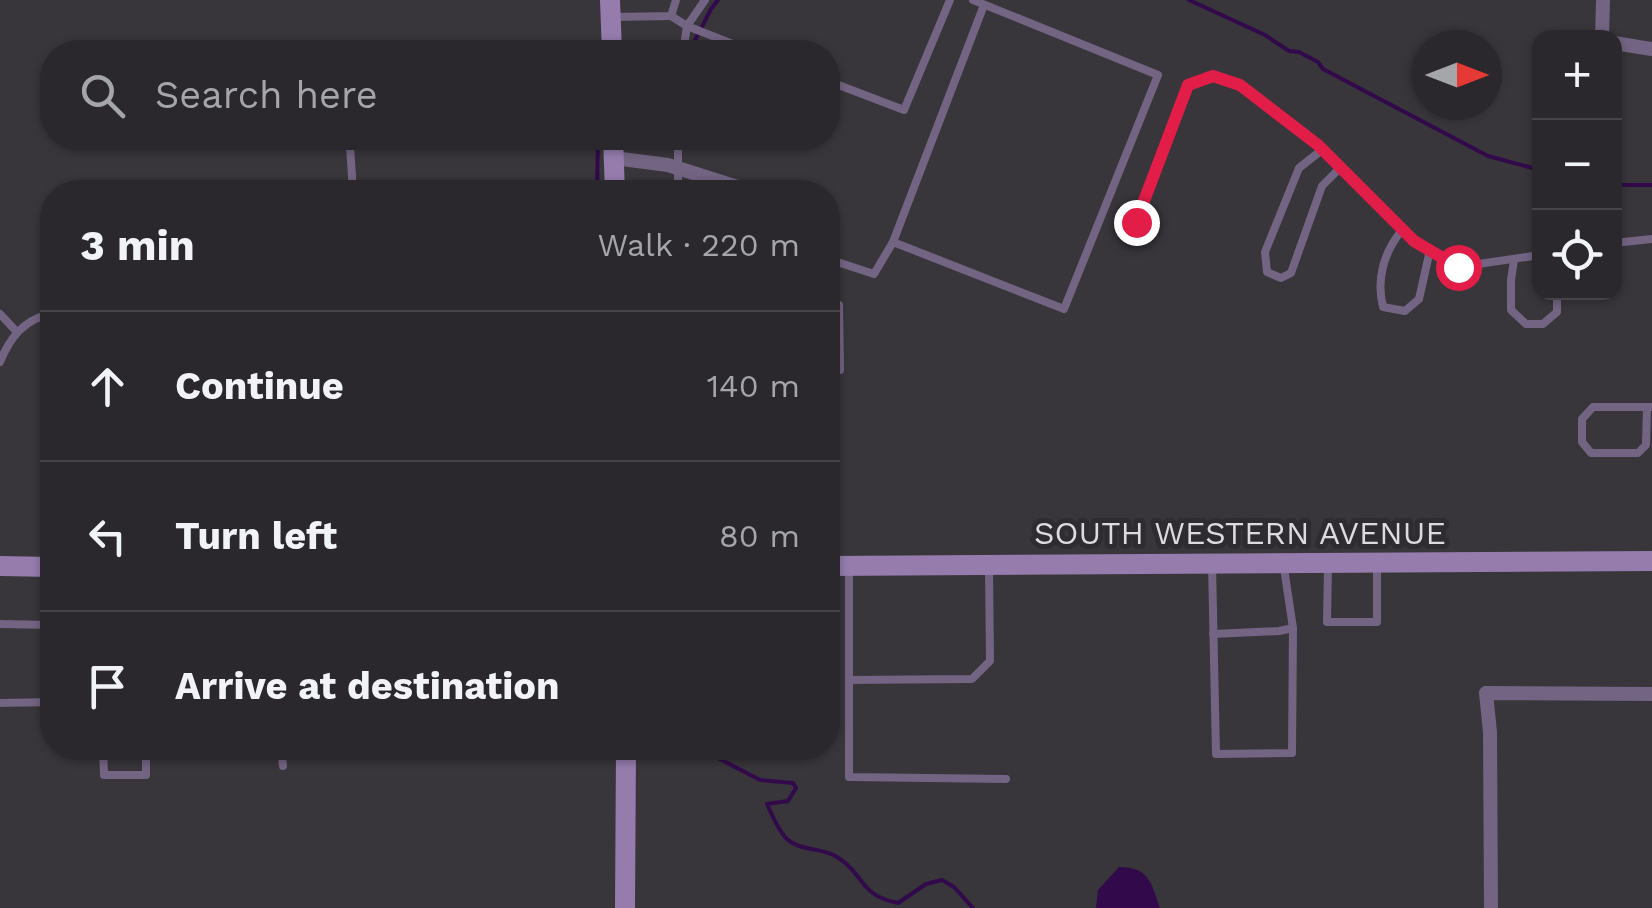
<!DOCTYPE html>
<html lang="en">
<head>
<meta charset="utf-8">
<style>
	body { margin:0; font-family:"Work Sans",sans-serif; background:#323034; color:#f1f3f6 }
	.controls { position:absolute; right:30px; top:30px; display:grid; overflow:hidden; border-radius:20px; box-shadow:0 2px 8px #0004 }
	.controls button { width:90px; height:90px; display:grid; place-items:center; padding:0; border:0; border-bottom:2px solid #464448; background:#2a282c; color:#f1f3f6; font:50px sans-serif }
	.compass { position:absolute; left:1412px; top:30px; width:90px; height:90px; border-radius:50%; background:#2a282c; box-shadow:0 2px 8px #0004; rotate:90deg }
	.stop { position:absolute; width:30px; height:30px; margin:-22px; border:8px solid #e11d48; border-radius:50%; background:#fff }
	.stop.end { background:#e11d48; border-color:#fff; box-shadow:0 2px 10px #0008 }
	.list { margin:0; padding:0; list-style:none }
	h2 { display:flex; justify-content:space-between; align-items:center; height:130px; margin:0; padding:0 40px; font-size:42px }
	h2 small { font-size:32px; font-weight:400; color:#a5a6a9 }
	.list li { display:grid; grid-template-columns:65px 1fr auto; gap:30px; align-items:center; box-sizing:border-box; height:150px; padding:0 40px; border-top:2px solid #464448 }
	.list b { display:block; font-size:38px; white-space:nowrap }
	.list em { font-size:32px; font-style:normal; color:#a5a6a9 }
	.icon { flex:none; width:55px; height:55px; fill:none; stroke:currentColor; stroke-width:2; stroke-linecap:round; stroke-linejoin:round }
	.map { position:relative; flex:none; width:1652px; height:908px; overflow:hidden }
	.search { position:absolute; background:#2a282c; box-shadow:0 2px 8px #0004; left:40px; top:40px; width:800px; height:110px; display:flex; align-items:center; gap:25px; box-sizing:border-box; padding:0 35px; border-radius:40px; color:#a5a6a9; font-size:38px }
	.panel { position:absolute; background:#2a282c; box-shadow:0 2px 8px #0004; left:40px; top:180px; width:800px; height:580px; border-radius:40px }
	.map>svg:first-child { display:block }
</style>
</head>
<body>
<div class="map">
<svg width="1652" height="908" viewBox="0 0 1652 908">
	<rect width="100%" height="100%" fill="#38353b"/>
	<path fill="#320a4c" d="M 1119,867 C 1150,867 1151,883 1160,908 L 1096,908 L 1098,890 Z"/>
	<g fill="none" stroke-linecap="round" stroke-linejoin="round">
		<g stroke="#320a4c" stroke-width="4">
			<polyline points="1189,0 1265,35 1289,51 1299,52 1318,62 1323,69 1488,156 1540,170"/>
			<polyline points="689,52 711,9 718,0"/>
			<polyline points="1614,185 1652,185"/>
			<polyline points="597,192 598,138"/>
			<path d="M 713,748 L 714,756 L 760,780 L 793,783 L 796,788 L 788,801 L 767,804 C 772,815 778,830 786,838 C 800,852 822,847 837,857 C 866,875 858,895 898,903 L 926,884 L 942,880 L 954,887 L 973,908"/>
		</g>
		<g stroke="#736483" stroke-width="8">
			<polyline points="671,16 687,26 753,52"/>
			<polyline points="611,17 671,16 676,0"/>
			<polyline points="683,52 687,26 705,0"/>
			<polyline points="828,81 904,110 950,0"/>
			<polyline points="343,138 350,146 353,192"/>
			<polyline points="678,138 678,192"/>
			<polyline points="1323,149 1299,168 1265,252 1267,272 1281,278 1291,273 1322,186 1341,167"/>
			<polyline points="1136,222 1188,85 1213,76 1241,85 1318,145 1413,241 1458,267 1540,255"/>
			<path d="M 1402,230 C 1384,252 1376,279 1383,307 L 1405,311 L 1419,299 L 1430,250"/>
			<polyline points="893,242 984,5"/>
			<polyline points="1614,243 1652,239"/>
			<polyline points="828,259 874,274 893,242 1064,309 1158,75 973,0"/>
			<polyline points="1514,260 1511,280 1511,310 1526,324 1543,324 1557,312 1557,292"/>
			<polyline points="828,306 839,305 840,370 828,370"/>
			<polyline points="0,314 17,332"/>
			<path d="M 0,362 C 10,337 25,318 52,314"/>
			<polyline points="1647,407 1646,445 1638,453 1591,453 1582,442 1582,419 1593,407 1652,407"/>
			<polyline points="1212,564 1216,754 1292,753 1293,628 1284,568"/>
			<polyline points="1328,566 1327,622 1377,622 1377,567"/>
			<polyline points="849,570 849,777 1006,779"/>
			<polyline points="0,624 52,625"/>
			<polyline points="1213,634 1279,631 1293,628"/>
			<polyline points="849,680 972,679 990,661 989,569"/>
			<polyline points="0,703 52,702"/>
			<polyline points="103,748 104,775 146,775 146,748"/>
			<polyline points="281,748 283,766"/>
		</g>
		<g stroke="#736483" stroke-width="14">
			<polyline points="1602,38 1603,0"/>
			<polyline points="1614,43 1652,49"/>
			<polyline points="614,158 668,165 753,192"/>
			<polyline points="1491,908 1490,732 1486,693 1652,694"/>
		</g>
		<g stroke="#957cad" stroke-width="20">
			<polyline points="610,0 612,52"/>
			<polyline points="613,138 615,192"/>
			<polyline points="0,566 52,567"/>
			<polyline points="828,566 1652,561"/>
			<polyline points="625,908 626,748"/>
		</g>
	</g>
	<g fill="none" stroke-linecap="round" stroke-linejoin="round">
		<polyline stroke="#e11d48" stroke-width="12" points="1136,222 1188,85 1213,76 1240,85 1318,145 1414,241 1458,267"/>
	</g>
	<g text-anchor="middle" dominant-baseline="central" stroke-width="10" stroke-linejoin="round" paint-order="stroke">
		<g font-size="32" fill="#dcdbde" stroke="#2e2b31">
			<text x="1240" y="533">SOUTH WESTERN AVENUE</text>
		</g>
	</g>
</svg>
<div class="controls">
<button>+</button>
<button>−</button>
<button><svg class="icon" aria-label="locate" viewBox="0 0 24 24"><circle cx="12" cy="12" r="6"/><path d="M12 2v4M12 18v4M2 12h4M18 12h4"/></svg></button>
</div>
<svg class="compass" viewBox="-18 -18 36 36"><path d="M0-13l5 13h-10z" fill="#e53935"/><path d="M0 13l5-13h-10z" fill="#a5a6a9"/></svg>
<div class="stop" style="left:1458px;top:267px"></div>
<div class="stop end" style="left:1136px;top:222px"></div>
<div class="search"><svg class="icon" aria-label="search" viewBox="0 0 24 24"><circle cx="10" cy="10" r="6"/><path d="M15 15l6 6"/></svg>Search here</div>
<section class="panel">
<h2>3 min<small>Walk · 220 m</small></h2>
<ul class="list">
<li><svg class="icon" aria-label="ahead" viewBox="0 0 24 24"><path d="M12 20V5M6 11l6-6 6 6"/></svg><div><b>Continue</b></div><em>140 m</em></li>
<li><svg class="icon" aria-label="left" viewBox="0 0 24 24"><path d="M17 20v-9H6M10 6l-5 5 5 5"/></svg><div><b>Turn left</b></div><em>80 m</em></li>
<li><svg class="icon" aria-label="arrive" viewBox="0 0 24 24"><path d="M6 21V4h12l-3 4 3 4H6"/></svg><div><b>Arrive at destination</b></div></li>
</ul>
</section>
</div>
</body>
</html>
